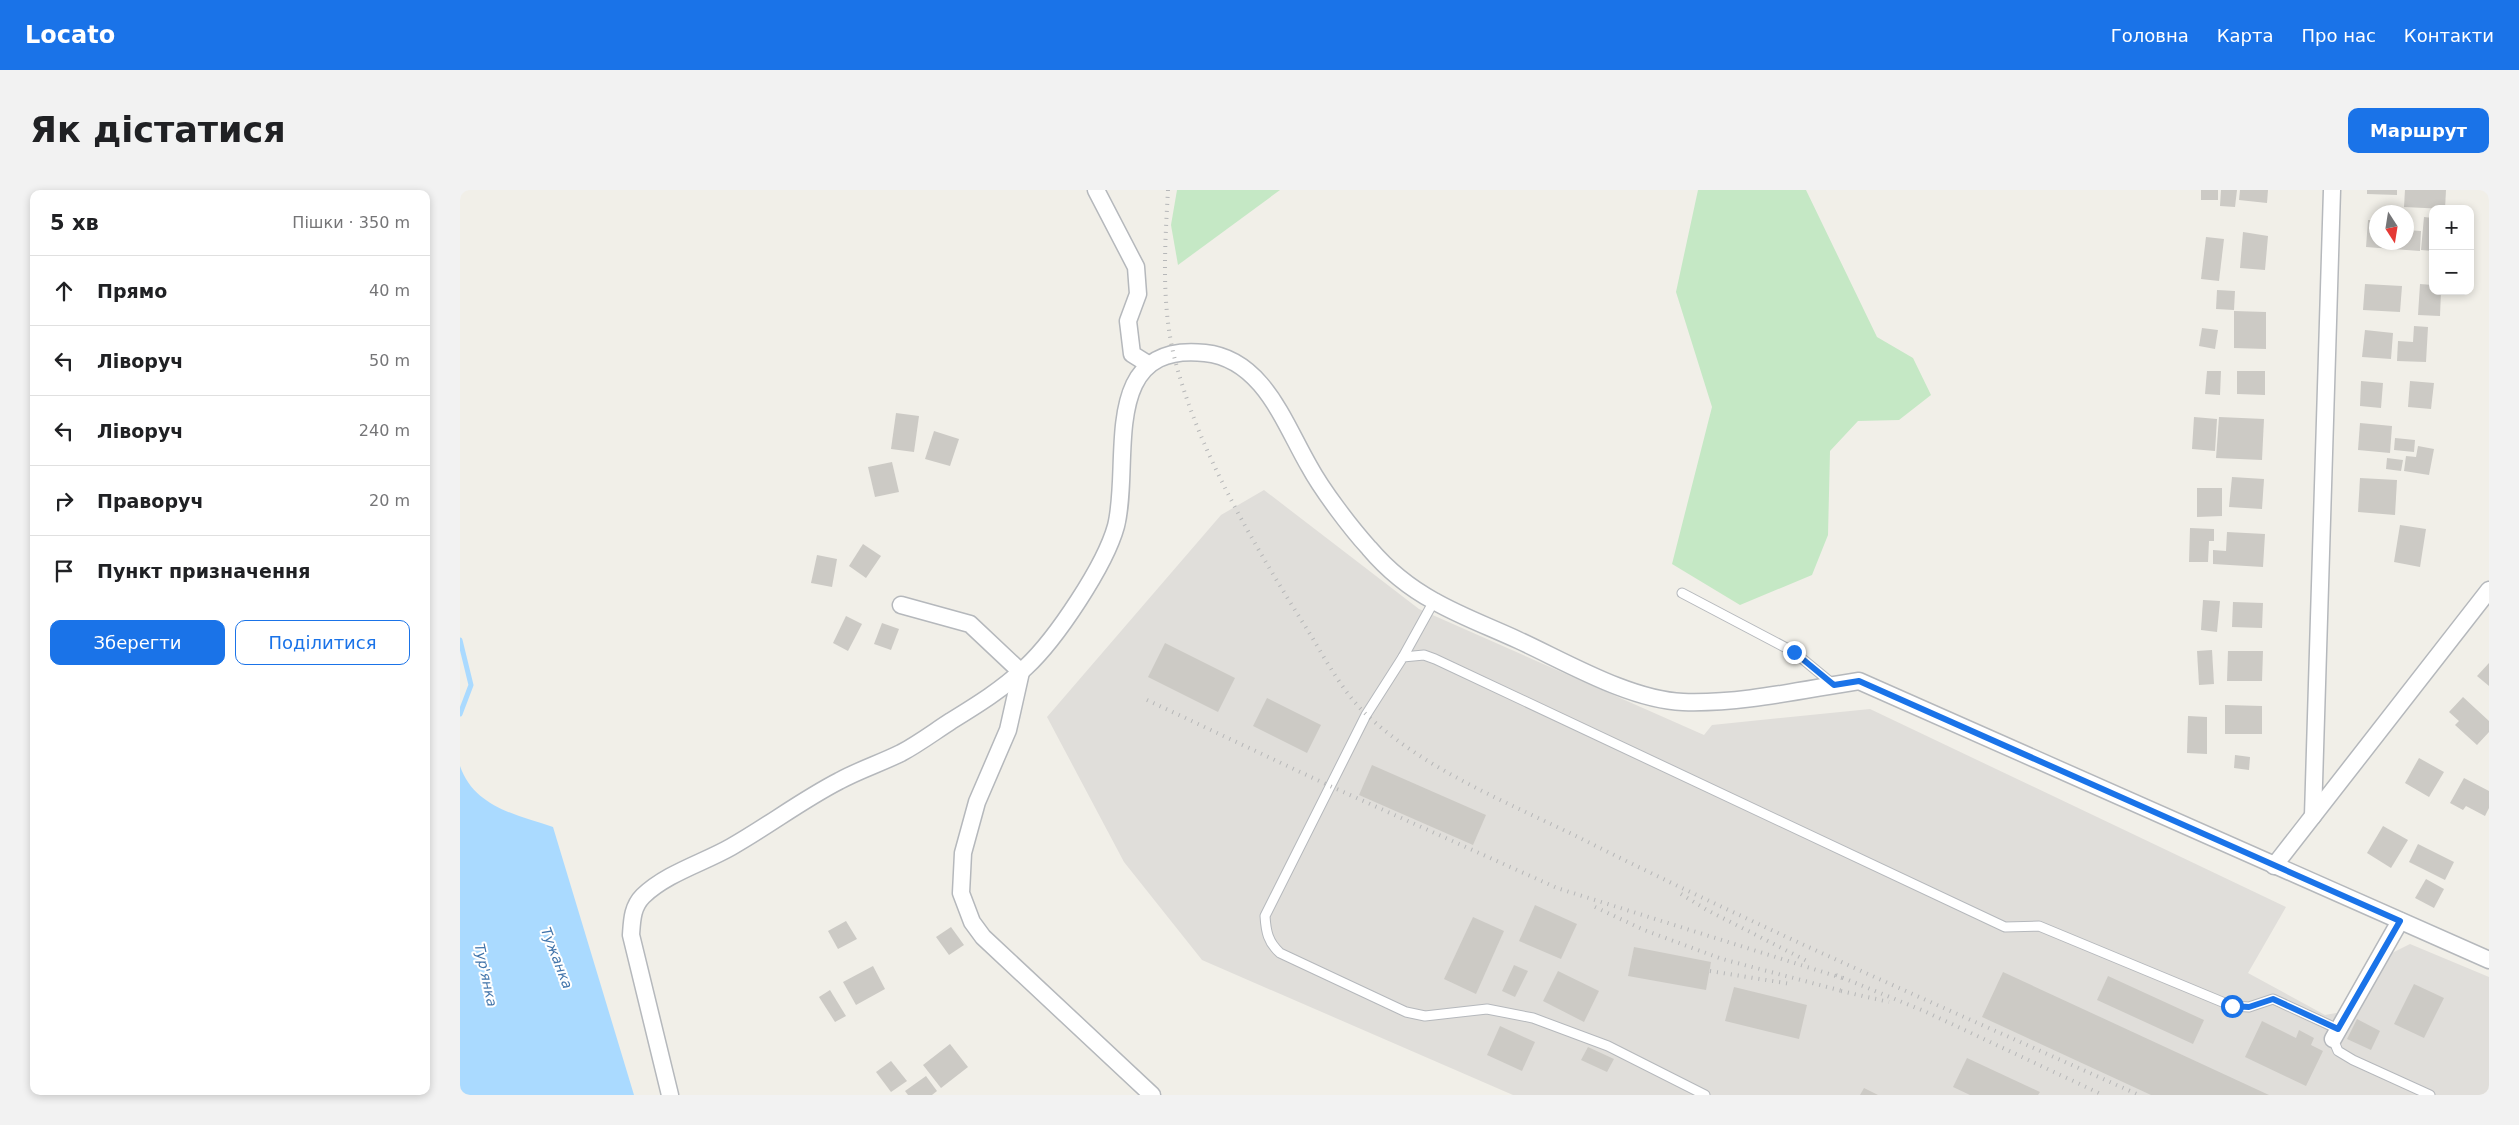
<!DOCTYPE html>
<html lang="uk">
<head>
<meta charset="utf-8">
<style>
	body { margin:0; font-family:"DejaVu Sans",sans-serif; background:#f2f2f2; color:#202124 }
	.controls { position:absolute; right:15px; top:15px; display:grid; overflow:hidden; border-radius:10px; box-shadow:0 2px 8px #0003 }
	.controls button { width:45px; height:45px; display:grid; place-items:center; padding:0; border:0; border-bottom:1px solid #e0e0e0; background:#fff; color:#202124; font:25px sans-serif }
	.compass { position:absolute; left:1909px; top:15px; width:45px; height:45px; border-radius:50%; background:#fff; box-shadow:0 2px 8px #0003; rotate:168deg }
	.stop { position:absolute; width:15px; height:15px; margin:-11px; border:4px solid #1a73e8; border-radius:50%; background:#fff }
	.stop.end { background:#1a73e8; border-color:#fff; box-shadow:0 1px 5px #0008 }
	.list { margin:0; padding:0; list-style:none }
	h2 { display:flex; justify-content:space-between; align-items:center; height:65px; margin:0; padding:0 20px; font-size:21px }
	h2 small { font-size:16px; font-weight:400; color:#757577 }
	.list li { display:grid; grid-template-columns:32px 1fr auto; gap:15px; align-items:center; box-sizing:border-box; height:70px; padding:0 20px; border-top:1px solid #e0e0e0 }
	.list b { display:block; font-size:19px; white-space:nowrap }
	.list em { font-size:16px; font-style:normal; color:#757577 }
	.actions { display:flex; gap:10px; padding:15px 20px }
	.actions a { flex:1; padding:11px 0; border:1px solid #1a73e8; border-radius:10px; text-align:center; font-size:18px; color:#1a73e8 }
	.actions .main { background:#1a73e8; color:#fff }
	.icon { flex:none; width:28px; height:28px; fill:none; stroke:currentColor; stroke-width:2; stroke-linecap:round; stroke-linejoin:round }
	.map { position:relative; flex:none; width:2029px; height:905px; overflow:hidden; border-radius:10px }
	header { display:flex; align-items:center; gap:30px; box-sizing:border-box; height:70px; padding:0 25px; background:#1a73e8; color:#fff }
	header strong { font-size:24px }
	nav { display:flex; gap:28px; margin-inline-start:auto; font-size:18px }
	.intro { display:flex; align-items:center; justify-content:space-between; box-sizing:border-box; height:120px; padding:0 30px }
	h1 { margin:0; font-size:35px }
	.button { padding:12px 22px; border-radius:10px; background:#1a73e8; color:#fff; font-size:18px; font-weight:700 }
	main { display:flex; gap:30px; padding:0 30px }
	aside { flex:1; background:#fff; border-radius:10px; box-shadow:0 2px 8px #0003 }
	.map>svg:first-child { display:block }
</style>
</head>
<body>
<header>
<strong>Locato</strong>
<nav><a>Головна</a><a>Карта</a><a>Про нас</a><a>Контакти</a></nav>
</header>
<div class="intro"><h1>Як дістатися</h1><a class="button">Маршрут</a></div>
<main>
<aside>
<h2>5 хв<small>Пішки · 350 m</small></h2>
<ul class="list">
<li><svg class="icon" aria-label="ahead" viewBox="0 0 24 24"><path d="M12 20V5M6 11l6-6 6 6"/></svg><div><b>Прямо</b></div><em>40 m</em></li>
<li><svg class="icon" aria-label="left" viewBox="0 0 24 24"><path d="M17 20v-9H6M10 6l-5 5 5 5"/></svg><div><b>Ліворуч</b></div><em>50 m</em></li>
<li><svg class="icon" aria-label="left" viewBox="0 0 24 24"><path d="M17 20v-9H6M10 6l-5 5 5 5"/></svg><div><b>Ліворуч</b></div><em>240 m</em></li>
<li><svg class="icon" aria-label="right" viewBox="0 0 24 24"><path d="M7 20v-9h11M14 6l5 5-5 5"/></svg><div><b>Праворуч</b></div><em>20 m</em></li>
<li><svg class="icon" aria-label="arrive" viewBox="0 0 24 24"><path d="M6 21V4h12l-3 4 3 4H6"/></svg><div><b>Пункт призначення</b></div></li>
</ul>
<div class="actions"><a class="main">Зберегти</a><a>Поділитися</a></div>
</aside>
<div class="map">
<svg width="2029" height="905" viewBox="0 0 2029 905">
	<rect width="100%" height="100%" fill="#f1efe8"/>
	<polygon fill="#e0deda" points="804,300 959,419 1244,545 1252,535 1410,519 1826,717 1788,783 1865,825 1876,823 1892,829 1928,765 1950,754 2029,787 2029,905 1053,905 742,770 664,672 587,527 761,325"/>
	<g fill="#c5e8c5">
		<polygon points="717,0 820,0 718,75 711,35"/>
		<polygon points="1238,0 1346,0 1417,147 1453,168 1471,205 1439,230 1398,231 1370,261 1368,345 1352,385 1280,415 1212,374 1252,217 1216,102"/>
	</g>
	<path fill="#aadaff" d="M 0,576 C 14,617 57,625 93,637 L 174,905 L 0,905 Z"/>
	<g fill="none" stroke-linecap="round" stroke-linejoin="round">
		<polyline stroke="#aadaff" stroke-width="5" points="0,450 11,495 0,524"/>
	</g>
	<g fill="#cccac5">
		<rect x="1741" y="0" width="17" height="10"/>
		<polygon points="1761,0 1777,0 1775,17 1760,16"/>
		<polygon points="1780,0 1808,0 1807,13 1779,10"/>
		<polygon points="1907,0 1937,0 1937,5 1907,4"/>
		<polygon points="1945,0 1986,0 1985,19 1944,17"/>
		<polygon points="1964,27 1973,28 1973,61 1961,60"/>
		<polygon points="1908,30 1916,30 1916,52 1946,52 1946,40 1961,41 1960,61 1906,57"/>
		<polygon points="1783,42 1808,46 1805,80 1780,78"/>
		<polygon points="1746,47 1764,49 1759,91 1741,89"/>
		<polygon points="1905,94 1942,96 1940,122 1903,120"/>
		<polygon points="1960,94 1973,95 1973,101 1981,101 1980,126 1958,125"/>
		<polygon points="1757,100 1775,101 1774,120 1756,119"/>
		<polygon points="1774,121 1806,122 1806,159 1774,158"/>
		<polygon points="1954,136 1968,137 1966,172 1937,171 1938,151 1953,152"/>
		<polygon points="1742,138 1758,140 1755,159 1739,156"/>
		<polygon points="1905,140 1933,143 1931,169 1902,167"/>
		<polygon points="1747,181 1761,181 1760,205 1745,204"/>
		<polygon points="1777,181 1805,181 1805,205 1777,204"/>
		<polygon points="1901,191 1923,193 1921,218 1900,216"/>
		<polygon points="1950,191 1974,193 1971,219 1948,217"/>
		<polygon points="436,223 459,226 454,262 431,259"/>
		<polygon points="1734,227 1757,229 1755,261 1732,259"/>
		<polygon points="1759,227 1804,229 1802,270 1756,268"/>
		<polygon points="1900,233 1932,236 1930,263 1898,260"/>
		<polygon points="474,241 499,249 490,276 465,269"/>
		<polygon points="1935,248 1955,250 1954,262 1934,260"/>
		<polygon points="1958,256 1974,259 1969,285 1944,281 1946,266 1956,267"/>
		<polygon points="1927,268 1943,270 1941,281 1926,279"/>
		<polygon points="432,272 439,302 415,307 408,277"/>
		<polygon points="1772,287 1804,289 1802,319 1769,317"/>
		<polygon points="1900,288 1937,290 1935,325 1898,322"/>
		<polygon points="1737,298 1762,298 1762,326 1737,327"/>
		<polygon points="1940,335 1966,339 1960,377 1934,372"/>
		<polygon points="1730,338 1754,339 1754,351 1749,351 1748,372 1729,372"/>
		<polygon points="1767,342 1805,344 1803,377 1753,374 1753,360 1766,361"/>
		<polygon points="403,354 421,366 406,388 389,376"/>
		<polygon points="357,365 377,369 372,397 351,393"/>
		<polygon points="1743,410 1760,411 1757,442 1741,440"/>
		<polygon points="1773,412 1803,413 1802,438 1772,437"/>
		<polygon points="386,426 402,434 388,461 373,453"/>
		<polygon points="422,433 439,439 431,460 414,454"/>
		<polygon points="705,453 775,488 758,522 688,487"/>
		<polygon points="1752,460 1754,494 1739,495 1737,461"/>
		<polygon points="1768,461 1803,461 1802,491 1767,491"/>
		<polygon points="2029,473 2029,496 2017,486"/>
		<polygon points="2003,507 2029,531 2029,542 2017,555 1995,535 1999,531 1989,522"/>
		<polygon points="807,508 861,535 847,563 793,536"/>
		<polygon points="1765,515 1802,516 1802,544 1765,544"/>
		<polygon points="1728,526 1747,527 1747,564 1727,563"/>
		<polygon points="1775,565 1790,567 1789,580 1774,578"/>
		<polygon points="1959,568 1984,582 1969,607 1945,593"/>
		<polygon points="912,575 1026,625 1013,655 899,605"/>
		<polygon points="2004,588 2029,601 2029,618 2025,626 2006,616 2003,620 1990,613"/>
		<polygon points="1923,636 1948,650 1931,678 1907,663"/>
		<polygon points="1958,654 1994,672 1985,690 1949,672"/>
		<polygon points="1966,689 1984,699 1974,718 1955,708"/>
		<polygon points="1075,715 1117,734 1101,769 1059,751"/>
		<polygon points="1013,727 1044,741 1016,804 984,789"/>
		<polygon points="386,731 397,749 378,759 368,741"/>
		<polygon points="491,737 504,755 489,765 476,747"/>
		<polygon points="1174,757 1251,772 1246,800 1168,786"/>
		<polygon points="1054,775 1068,781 1055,807 1042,801"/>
		<polygon points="413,776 425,799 396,815 383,792"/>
		<polygon points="1098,781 1139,801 1124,832 1083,811"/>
		<polygon points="1543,782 1809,905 1691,905 1522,827"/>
		<polygon points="1648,786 1744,830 1733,854 1637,810"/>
		<polygon points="1954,794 1984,808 1964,848 1934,834"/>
		<polygon points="1274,797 1347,815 1339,849 1265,831"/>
		<polygon points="370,800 386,826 375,832 359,807"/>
		<polygon points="1897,829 1920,841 1911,860 1887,849"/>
		<polygon points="1802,831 1836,848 1839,840 1854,848 1851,855 1863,861 1846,896 1785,867"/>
		<polygon points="1040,836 1075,852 1062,881 1027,865"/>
		<polygon points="490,854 508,877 481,898 463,875"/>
		<polygon points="1128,857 1154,869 1147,882 1121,870"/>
		<polygon points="1507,868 1580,902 1578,905 1510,905 1493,897"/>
		<polygon points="431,871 447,891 431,902 416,882"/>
		<polygon points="466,886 477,901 472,905 448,905 445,901"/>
		<polygon points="1404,898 1418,905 1400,905"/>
	</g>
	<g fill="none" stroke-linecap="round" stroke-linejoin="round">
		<g stroke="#b5b8bc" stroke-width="11">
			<g id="service">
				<polyline points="1222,403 1334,462 1374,495"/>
				<polyline points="943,467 974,411"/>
				<polyline points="1873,849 1878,861 1893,870 1970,905"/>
				<path d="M 1245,905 L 1148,856 L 1073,828 L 1027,819 L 965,826 L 946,822 L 820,763 C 808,752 806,742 805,726 L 906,525 L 943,467 L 964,465 L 975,469 L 1545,737 L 1579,736 L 1772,816 L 1789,817 L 1813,809 L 1878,839"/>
			</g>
		</g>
		<g stroke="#b5b8bc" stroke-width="19">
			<g id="minor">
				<polyline points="636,0 676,77 678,104 668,131 672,164 688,174"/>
				<polyline points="441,415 510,434 561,482 548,540 517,612 503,663 501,703 512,732 523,747 692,905"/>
				<polyline points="1853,626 1872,0"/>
				<polyline points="1814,676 2029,400"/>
				<polyline points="1873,849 1940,731"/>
				<path d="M 210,905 L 171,745 C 172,731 172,717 183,706 C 207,683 243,673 271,657 C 308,636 342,610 379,591 C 399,580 421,573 441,563 C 458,554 474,542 491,531 C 517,515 543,499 566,477 C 596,449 645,376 656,336 C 672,273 637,151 745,163 C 803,169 824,233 849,276 C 862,300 890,337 909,358 C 926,378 950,398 974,411 C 1000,426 1030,437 1058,450 C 1106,472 1170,510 1223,512 C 1281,514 1341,500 1399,491 L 2029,770"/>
			</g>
		</g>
		<use href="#service" stroke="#fff" stroke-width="9"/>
		<use href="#minor" stroke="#fff" stroke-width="16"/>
		<g stroke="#b6b7b8" stroke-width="4" stroke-dasharray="1 6" stroke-linecap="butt">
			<path d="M 708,0 C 705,55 701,112 714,166 C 739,265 796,358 850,444 C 867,472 884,504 908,526 C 967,581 1049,613 1120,648 C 1303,740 1492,821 1679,905"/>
			<polyline points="687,510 870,596 1097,698 1382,788"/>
			<polyline points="1221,704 1247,720 1347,771"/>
			<polyline points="1135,717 1184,740 1262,769 1386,802"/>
			<polyline points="1250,781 1331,794"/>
			<polyline points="1376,785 1464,821 1643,905"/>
			<polyline points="1381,801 1429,812"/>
		</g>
	</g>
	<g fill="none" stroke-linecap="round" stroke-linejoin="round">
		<polyline stroke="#1a73e8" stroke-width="6" points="1334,462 1374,495 1399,491 1940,731 1878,839 1813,809 1789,817 1772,816"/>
	</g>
	<g text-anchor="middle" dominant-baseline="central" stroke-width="4" stroke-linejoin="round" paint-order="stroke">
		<g font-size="14" font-style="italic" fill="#4174aa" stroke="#fff">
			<text transform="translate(97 768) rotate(69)">Тужанка</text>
			<text transform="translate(26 785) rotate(78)">Тур'янка</text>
		</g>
	</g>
</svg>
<div class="controls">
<button>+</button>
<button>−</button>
</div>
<svg class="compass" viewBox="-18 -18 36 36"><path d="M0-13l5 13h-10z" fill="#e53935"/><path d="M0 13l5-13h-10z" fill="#757577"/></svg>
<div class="stop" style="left:1772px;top:816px"></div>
<div class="stop end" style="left:1334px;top:462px"></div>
</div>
</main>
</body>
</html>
